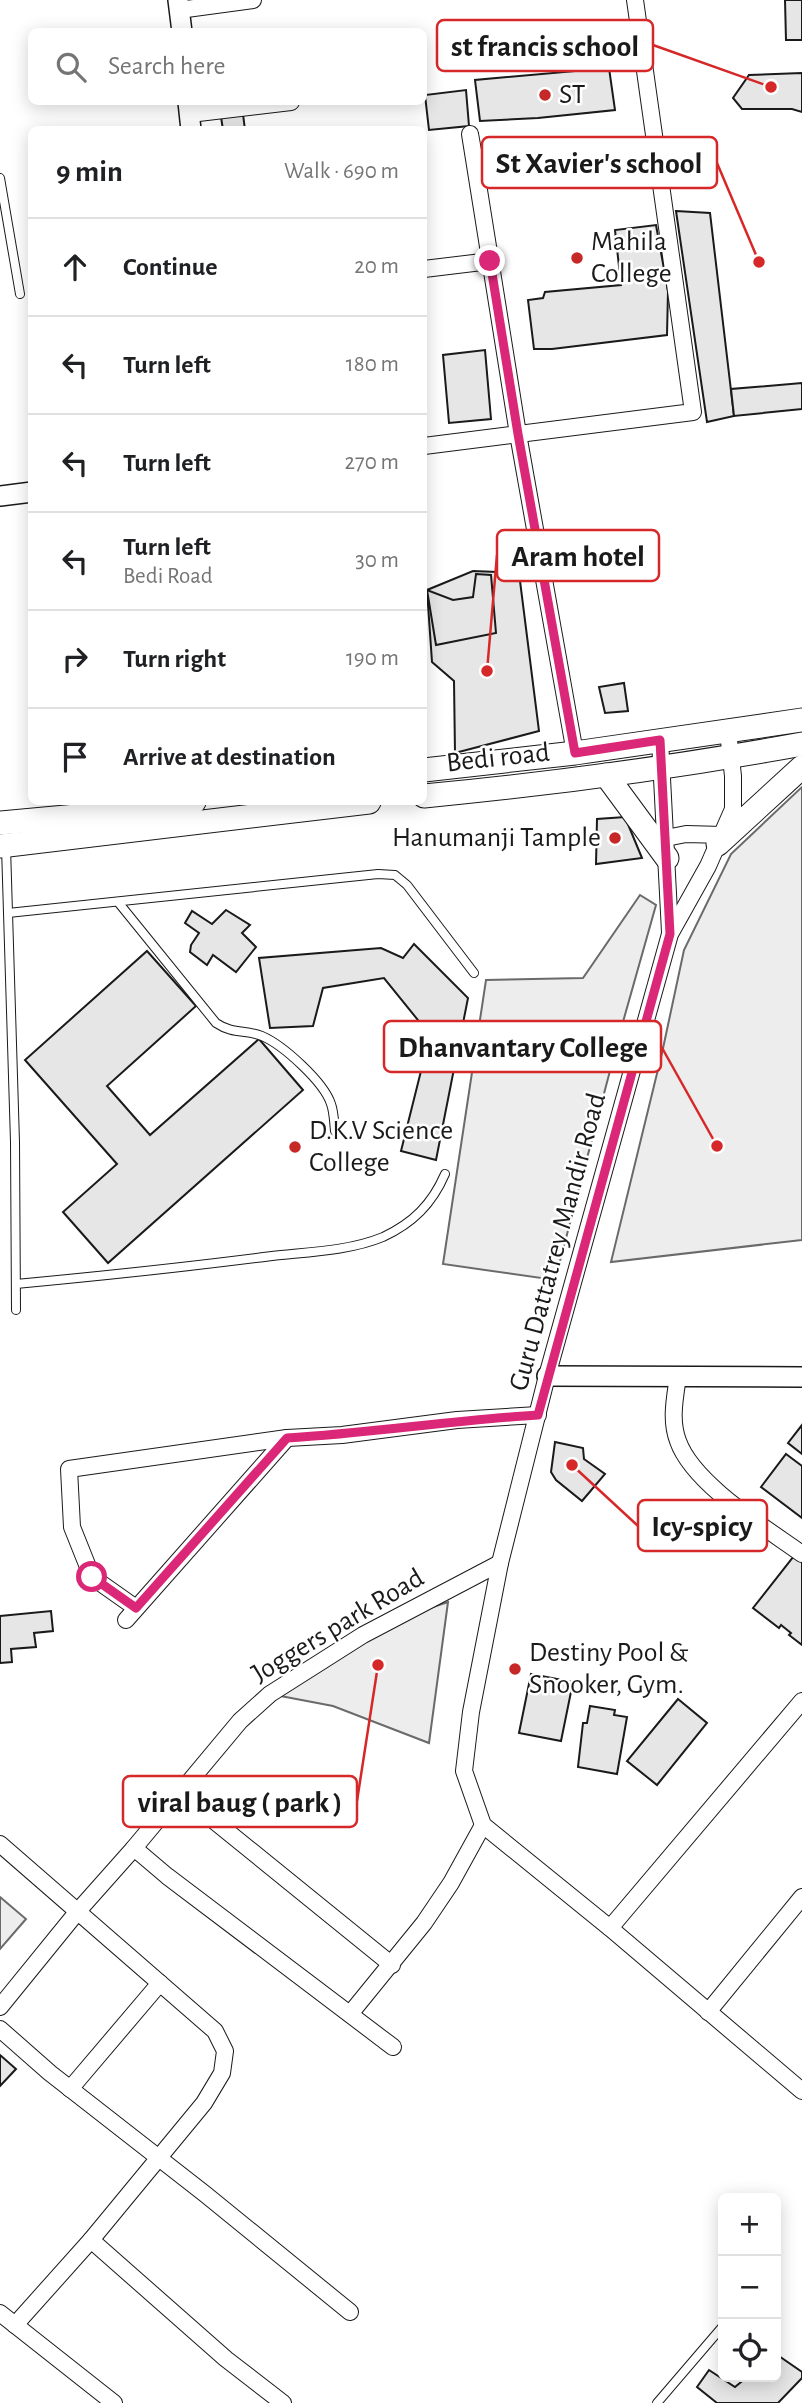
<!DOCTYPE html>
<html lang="en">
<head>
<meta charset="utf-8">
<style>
	body { margin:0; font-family:"Alegreya Sans",sans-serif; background:#f6f6f6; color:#202124 }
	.controls { position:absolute; right:21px; bottom:21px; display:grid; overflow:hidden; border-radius:10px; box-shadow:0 4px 18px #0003 }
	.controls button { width:63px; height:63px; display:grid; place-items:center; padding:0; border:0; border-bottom:2px solid #e0e0e0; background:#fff; color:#202124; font:35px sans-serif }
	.stop { position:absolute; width:21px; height:21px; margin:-16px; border:5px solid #db2777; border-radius:50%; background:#fff }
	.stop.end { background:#db2777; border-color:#fff; box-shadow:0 2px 7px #0008 }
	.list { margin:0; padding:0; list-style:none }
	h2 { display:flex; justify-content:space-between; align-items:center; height:91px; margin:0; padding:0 28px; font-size:30px }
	h2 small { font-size:23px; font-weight:400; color:#757577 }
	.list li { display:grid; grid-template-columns:46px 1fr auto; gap:21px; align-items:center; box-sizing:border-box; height:98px; padding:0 28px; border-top:2px solid #e0e0e0 }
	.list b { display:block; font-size:26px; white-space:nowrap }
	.list p { margin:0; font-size:23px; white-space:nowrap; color:#757577 }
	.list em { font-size:23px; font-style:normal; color:#757577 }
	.icon { flex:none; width:38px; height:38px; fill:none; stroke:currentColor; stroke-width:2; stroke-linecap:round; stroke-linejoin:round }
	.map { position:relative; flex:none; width:802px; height:2403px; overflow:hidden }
	.search { position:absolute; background:#fff; box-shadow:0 4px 18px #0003; left:28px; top:28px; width:399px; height:77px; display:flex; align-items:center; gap:18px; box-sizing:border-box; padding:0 24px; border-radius:10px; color:#757577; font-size:26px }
	.panel { position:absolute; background:#fff; box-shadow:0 4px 18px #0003; left:28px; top:126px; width:399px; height:679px; border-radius:10px }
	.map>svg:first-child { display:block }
</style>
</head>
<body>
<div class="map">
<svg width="802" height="2403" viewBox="0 0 802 2403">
	<rect width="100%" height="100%" fill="#fff"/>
	<g fill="#ededed" stroke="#6a6a6a" stroke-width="2">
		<polygon points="802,787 802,1240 611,1262 662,1053 684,950 731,854"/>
		<polygon points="640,895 656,905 621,1029 555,1280 443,1264 486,980 583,978"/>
		<polygon points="448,1602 429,1743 333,1706 270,1694 385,1623"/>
		<polygon points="0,1897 26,1919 0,1949"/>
	</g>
	<g fill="#e6e6e6" stroke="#1a1a1a" stroke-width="2">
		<polygon points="785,0 802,0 802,40 786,40"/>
		<polygon points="609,68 615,110 538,118 480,121 475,80"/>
		<polygon points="802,73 802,112 792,109 742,109 733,98 749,75"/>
		<polygon points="466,90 469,126 429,130 425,95"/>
		<polygon points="243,114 245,130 223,130 221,117"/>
		<polygon points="676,211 710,213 734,416 707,422"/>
		<polygon points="656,225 668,291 667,335 552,349 534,349 528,300 543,298 545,292 621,285 615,230"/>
		<polygon points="485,350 491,419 449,423 443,355"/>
		<polygon points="802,383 802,409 734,416 731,389"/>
		<polygon points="473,571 519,573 539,731 455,753 454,681 432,662 427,590"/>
		<polygon points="476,574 491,575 496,633 436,645 427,590 453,600 473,597"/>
		<polygon points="624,683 628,711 605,713 599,687"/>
		<polygon points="625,817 642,858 596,864 597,819"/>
		<polygon points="226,910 250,925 242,933 256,947 236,972 213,955 207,965 190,952 191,945 199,933 185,923 192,911 212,924"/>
		<polygon points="414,944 468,998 436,1160 401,1151 430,1035 384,978 323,988 313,1026 270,1028 259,958 381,948 403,958"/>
		<polygon points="147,951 196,1006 107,1086 150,1135 259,1039 303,1090 108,1263 63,1212 117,1164 25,1060"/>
		<polygon points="802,1425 802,1454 788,1443"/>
		<polygon points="555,1442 583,1448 584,1459 605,1474 582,1501 556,1480 551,1472"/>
		<polygon points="786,1454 802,1466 802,1518 761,1487"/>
		<polygon points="794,1556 802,1562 802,1645 789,1635 791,1633 781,1625 779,1628 753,1608"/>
		<polygon points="51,1611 53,1631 34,1633 36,1647 11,1649 12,1662 0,1663 0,1616"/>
		<polygon points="531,1674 573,1682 561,1741 519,1733"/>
		<polygon points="678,1699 707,1723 657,1785 627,1761"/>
		<polygon points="590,1706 615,1710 614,1715 627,1717 617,1774 578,1767 583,1723 587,1723"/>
		<polygon points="0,2055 16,2069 0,2086"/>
		<polygon points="776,2354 802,2372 802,2378 778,2403 717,2403 697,2387 709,2370 735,2387 747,2377 776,2377"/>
	</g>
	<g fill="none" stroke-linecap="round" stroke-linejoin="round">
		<g stroke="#1a1a1a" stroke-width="10">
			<g id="service">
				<polyline points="0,178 20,294"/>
				<polyline points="6,847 15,1142 16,1310"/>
				<path d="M 118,902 L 216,1023 C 234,1035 245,1029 262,1036 C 283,1045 324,1082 331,1104 C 334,1112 334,1122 335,1131"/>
				<polyline points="8,913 378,874 395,875 407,885 474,973"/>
				<path d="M 16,1284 C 101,1276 187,1267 272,1256 C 308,1252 349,1251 383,1237 C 413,1223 432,1204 445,1174"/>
				<polyline points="657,2403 723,2326"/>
			</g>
		</g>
		<g stroke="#1a1a1a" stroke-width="18">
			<g id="minor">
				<polyline points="179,10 253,0"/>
				<polyline points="190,114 291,102"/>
				<polyline points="475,162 470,134 518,434 575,753"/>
				<polyline points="424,269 490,261"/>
				<polyline points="424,446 693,412 635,0"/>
				<polyline points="728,732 733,776 733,809 708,866 670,934 547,1376 500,1563 471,1712 464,1771 483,1825 610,1928 802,2091"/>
				<polyline points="660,740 670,932"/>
				<polyline points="666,838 686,834 723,835"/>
				<path d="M 678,1376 C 675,1398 670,1420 678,1441 C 693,1484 766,1528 802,1554"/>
				<polyline points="136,1608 92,1577 72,1527 69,1469 287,1438 342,1435 457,1420 538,1415"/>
				<polyline points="126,1620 287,1438"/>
				<polyline points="181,1794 392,1965"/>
				<polyline points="0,1844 215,2031 225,2051 222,2073 204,2103 91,2240 15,2325"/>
				<polyline points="134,1848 167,1876 393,2047"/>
				<polyline points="610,1928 802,1701"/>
				<polyline points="0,2007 78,1911 134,1848 240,1721 270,1694 363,1635 500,1563"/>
				<polyline points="708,2012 802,1897"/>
				<polyline points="350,2014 424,1923 451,1883 483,1825"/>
				<polyline points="0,2029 50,2073 205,2194 350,2312"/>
				<polyline points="70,2089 160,1983"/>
				<polyline points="91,2240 226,2359 283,2403"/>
				<polyline points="0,2313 114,2403"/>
			</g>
		</g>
		<g stroke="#1a1a1a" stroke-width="22">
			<g id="tertiary">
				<polyline points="178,0 182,32"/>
				<polyline points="188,102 191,130"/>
				<polyline points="0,496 32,492"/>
				<polyline points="547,1376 802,1377"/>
			</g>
		</g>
		<g stroke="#1a1a1a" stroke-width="25">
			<g id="secondary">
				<polyline points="424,770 575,753 802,720"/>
				<polyline points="606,775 667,858"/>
				<path d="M 424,796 C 550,784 677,767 802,744"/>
				<polyline points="0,823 109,813 194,802"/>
				<polyline points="718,844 802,767"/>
				<polyline points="0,846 369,802"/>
			</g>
		</g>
		<use href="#service" stroke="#fff" stroke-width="8"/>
		<use href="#minor" stroke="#fff" stroke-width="16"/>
		<use href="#tertiary" stroke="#fff" stroke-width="19"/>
		<use href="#secondary" stroke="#fff" stroke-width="23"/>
	</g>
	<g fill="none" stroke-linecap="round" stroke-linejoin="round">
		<path stroke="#db2777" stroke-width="9" d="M 92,1577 L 136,1608 L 287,1438 C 371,1433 454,1420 538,1415 L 670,934 L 660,740 L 575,753 L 518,434 L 490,261"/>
	</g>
	<g fill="#c62828" stroke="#fff" stroke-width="2.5">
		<circle cx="545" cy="95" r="7"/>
		<circle cx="577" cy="258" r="7"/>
		<circle cx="615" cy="838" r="7"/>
		<circle cx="295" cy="1147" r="7"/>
		<circle cx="515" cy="1669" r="7"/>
	</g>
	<g text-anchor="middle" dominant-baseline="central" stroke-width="5" stroke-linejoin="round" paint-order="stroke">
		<g font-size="28" fill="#1a1a1a" stroke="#fff" text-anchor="start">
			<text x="559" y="95">ST</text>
			<text x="591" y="242">Mahila<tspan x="591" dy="32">College</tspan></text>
			<text x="601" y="838" text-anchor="end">Hanumanji Tample</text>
			<text x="309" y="1131">D.K.V Science<tspan x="309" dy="32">College</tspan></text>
			<text x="529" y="1653">Destiny Pool &amp;<tspan x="529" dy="32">Snooker, Gym.</tspan></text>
		</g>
		<g font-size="28" fill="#1a1a1a" stroke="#fff">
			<text transform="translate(498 758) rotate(-6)">Bedi road</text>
			<text transform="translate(558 1242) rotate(-75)">Guru Dattatrey Mandir Road</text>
			<text transform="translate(338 1626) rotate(-31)">Joggers park Road</text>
		</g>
	</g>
	<path fill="none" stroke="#d62828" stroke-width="2.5" d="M771 87L653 45M759 262L717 163M487 671L497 555M717 1146L661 1046M572 1465L638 1526M378 1665L357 1801"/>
	<g fill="#d62828" stroke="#fff" stroke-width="2.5">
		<circle cx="771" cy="87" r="7"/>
		<circle cx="759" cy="262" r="7"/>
		<circle cx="487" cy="671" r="7"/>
		<circle cx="717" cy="1146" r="7"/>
		<circle cx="572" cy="1465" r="7"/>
		<circle cx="378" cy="1665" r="7"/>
	</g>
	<g fill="#fff" stroke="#d62828" stroke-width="2.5">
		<rect x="437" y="20" width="216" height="51" rx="7"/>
		<rect x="482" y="137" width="235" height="51" rx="7"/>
		<rect x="497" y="530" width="162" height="51" rx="7"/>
		<rect x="384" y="1021" width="277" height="51" rx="7"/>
		<rect x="638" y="1500" width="129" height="51" rx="7"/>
		<rect x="123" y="1776" width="234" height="51" rx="7"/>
	</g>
	<g font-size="30" text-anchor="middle" font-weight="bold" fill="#1a1a1a">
		<text x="545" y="56">st francis school</text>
		<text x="599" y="173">St Xavier's school</text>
		<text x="578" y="566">Aram hotel</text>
		<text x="523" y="1057">Dhanvantary College</text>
		<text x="702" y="1536">Icy-spicy</text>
		<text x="240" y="1812">viral baug ( park )</text>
	</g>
</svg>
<div class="controls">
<button>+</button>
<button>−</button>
<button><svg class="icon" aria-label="locate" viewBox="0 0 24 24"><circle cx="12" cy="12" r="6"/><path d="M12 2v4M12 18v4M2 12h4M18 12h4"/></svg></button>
</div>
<div class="stop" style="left:92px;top:1577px"></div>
<div class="stop end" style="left:490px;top:261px"></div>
<div class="search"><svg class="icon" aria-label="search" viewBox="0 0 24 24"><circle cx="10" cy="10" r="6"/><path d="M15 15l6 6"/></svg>Search here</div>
<section class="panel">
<h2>9 min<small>Walk · 690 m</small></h2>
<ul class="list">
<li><svg class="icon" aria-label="ahead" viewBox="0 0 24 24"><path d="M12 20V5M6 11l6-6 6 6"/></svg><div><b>Continue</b></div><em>20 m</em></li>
<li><svg class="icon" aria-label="left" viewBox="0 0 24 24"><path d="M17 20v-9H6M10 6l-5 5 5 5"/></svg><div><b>Turn left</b></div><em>180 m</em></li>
<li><svg class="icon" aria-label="left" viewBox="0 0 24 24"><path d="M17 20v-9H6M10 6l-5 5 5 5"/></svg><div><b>Turn left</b></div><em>270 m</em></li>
<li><svg class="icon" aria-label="left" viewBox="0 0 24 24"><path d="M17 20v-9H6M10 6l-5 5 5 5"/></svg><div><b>Turn left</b><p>Bedi Road</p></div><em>30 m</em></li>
<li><svg class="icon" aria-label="right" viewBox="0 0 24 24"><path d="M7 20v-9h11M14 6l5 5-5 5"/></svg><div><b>Turn right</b></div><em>190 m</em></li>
<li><svg class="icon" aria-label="arrive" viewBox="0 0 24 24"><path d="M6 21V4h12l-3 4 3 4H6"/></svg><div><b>Arrive at destination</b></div></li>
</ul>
</section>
</div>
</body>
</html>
